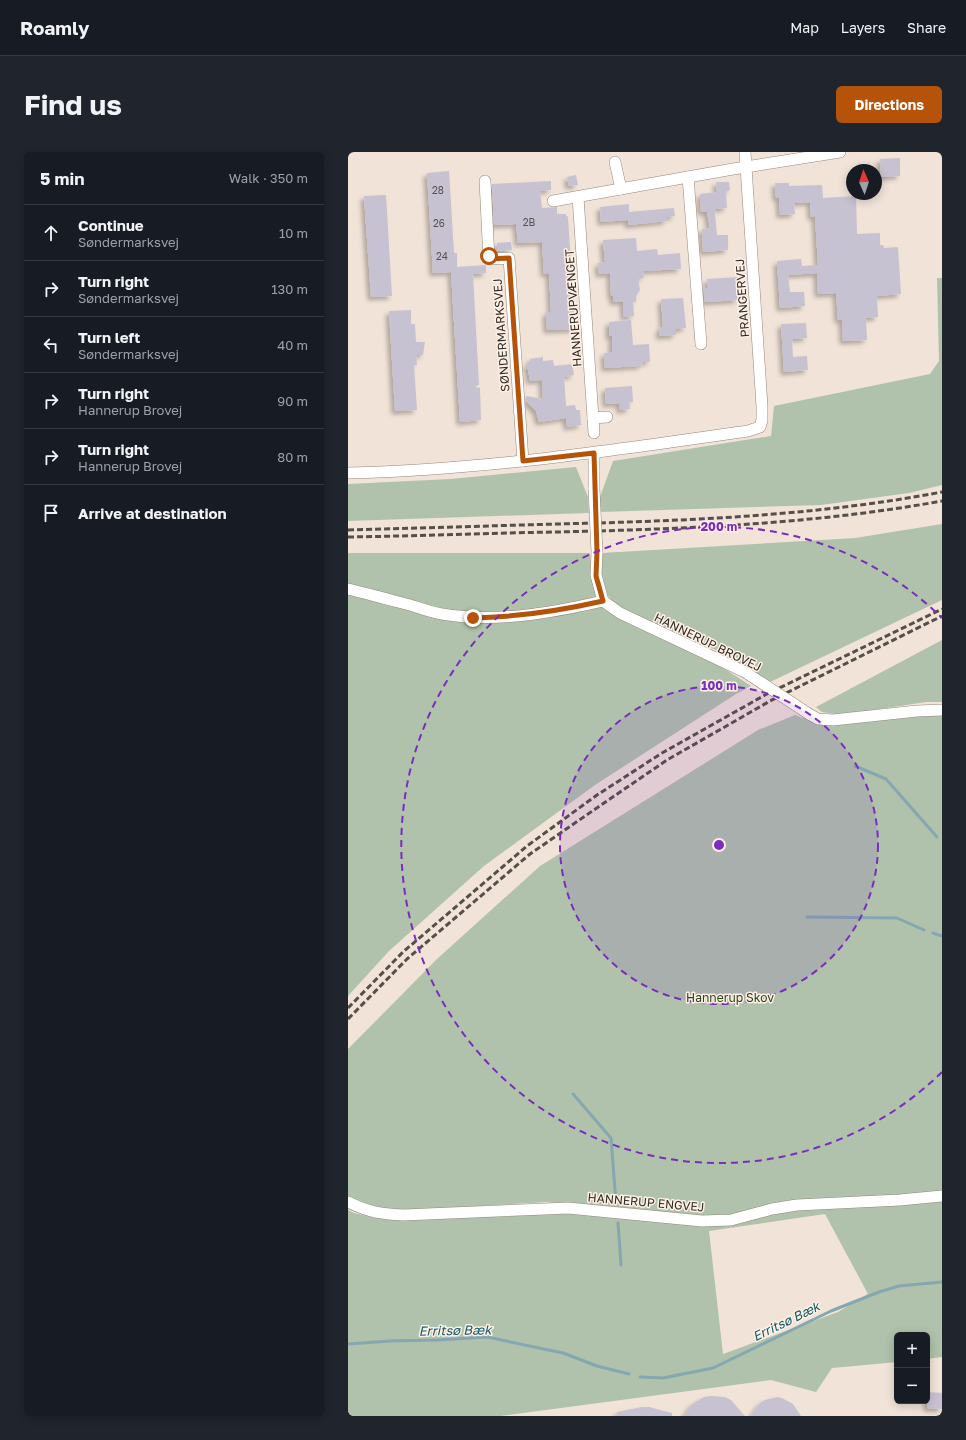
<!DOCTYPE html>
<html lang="en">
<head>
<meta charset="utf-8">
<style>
	body { margin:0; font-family:"Golos Text",sans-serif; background:#20242c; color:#f1f3f6 }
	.controls { position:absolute; right:12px; bottom:12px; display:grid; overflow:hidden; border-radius:6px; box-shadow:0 2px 10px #0003 }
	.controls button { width:36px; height:36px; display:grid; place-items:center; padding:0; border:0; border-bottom:1px solid #363941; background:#171b24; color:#f1f3f6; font:20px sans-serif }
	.compass { position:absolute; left:498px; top:12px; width:36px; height:36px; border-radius:50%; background:#171b24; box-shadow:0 2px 10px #0003; rotate:357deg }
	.stop { position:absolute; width:12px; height:12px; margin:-9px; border:3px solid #b45309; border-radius:50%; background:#fff }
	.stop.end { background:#b45309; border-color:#fff; box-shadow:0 1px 4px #0008 }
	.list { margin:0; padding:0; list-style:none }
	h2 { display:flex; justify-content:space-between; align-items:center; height:52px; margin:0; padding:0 16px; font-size:17px }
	h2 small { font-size:13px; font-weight:400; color:#9ea1a6 }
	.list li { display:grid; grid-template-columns:26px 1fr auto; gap:12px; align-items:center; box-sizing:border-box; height:56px; padding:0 16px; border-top:1px solid #363941 }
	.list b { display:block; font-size:15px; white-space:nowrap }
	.list p { margin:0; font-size:13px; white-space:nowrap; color:#9ea1a6 }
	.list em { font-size:13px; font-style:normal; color:#9ea1a6 }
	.icon { flex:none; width:22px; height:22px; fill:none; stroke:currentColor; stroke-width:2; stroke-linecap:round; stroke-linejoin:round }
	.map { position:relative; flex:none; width:594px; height:1264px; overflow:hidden; border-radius:6px }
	header { display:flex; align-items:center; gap:24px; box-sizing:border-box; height:56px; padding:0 20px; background:#171b24; border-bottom:1px solid #363941 }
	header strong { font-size:19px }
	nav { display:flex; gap:22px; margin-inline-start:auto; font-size:14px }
	.intro { display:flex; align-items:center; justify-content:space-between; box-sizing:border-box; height:96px; padding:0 24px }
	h1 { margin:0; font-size:28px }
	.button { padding:10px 18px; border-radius:6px; background:#b45309; color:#fff; font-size:14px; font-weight:700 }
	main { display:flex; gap:24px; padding:0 24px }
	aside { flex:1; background:#171b24; border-radius:6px; box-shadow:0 2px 10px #0003 }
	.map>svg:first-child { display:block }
</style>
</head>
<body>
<header>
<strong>Roamly</strong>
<nav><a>Map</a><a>Layers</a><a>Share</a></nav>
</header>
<div class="intro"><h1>Find us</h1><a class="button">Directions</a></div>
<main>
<aside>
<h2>5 min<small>Walk · 350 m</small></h2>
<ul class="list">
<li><svg class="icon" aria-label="ahead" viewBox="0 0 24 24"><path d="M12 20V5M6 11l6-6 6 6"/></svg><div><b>Continue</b><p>Søndermarksvej</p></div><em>10 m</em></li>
<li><svg class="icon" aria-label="right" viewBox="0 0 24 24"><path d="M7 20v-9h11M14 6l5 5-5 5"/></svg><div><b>Turn right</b><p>Søndermarksvej</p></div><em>130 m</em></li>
<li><svg class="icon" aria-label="left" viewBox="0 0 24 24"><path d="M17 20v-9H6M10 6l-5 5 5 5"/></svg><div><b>Turn left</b><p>Søndermarksvej</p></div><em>40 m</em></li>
<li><svg class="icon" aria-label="right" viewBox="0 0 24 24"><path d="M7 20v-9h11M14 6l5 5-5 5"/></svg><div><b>Turn right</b><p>Hannerup Brovej</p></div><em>90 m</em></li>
<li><svg class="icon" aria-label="right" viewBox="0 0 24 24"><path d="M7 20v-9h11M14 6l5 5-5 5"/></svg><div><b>Turn right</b><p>Hannerup Brovej</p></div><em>80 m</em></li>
<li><svg class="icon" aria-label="arrive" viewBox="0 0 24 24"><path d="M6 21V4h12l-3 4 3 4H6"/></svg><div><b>Arrive at destination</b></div></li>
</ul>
</aside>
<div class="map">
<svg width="594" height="1264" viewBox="0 0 594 1264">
	<defs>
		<filter id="shadow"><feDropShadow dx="-3.5" dy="3.5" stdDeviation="2" flood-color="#0004"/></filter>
	</defs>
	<rect width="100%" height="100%" fill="#f1e3d8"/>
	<g fill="#b0c2ab" fill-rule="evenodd">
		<polygon points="589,126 594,126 594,333 561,341 473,353 252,360 252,345 265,309 423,284 426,254 582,222 591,209"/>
		<polygon points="228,315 240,345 241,361 0,369 0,332 103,327"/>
		<path d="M 594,372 L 594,448 L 422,530 L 379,503 L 275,457 C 250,440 253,429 254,401 L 507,386 Z"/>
		<polygon points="0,401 242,401 244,426 248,443 252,452 257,458 281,472 372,514 403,534 388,542 247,633 136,714 41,799 0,844"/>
		<polygon points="594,488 594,550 578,550 519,559 487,562 474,560 468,555"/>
		<polygon points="594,562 594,1039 365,1065 199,1050 64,1058 35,1058 13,1052 0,1045 0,897 89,807 192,714 410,578 447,563 475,573"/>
		<path d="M 594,1048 L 594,1205 L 579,1207 L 579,1183 L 549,1183 L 549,1210 L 484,1216 L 468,1240 L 423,1228 L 152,1264 L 0,1264 L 0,1058 L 6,1061 L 27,1066 L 218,1060 L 358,1074 L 429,1060 ZM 477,1062 L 520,1142 L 490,1160 L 375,1202 L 361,1079 Z"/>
	</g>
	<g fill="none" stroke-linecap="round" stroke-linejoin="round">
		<g stroke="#84a7b1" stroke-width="3">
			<polyline points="507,614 538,627 589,685"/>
			<polyline points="459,765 549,766 576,778"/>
			<polyline points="585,781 594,784"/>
			<polyline points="225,942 263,986 268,1051"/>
			<polyline points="270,1071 273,1113"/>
			<polyline points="0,1192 42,1189 90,1188 139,1185 215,1201 249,1214 281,1222"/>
			<polyline points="292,1225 315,1226 365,1216 483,1159 531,1140 551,1134 594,1130"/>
		</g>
	</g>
	<g fill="#c7c2d1" filter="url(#shadow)">
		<polygon points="552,6 552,24 533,25 532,7"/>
		<polygon points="101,19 106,101 109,101 109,115 138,113 138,121 125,122 131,233 126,234 126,235 132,236 133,268 112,270 103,120 85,121 79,21"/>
		<polygon points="228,23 230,33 221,34 219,25"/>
		<polygon points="203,29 203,38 192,39 194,56 209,55 209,62 217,62 220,65 227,177 199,178 198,160 203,160 201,121 196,122 194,90 170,91 168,72 146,73 144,32"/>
		<polygon points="368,30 381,30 382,38 378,40 379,56 368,57 367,62 369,83 380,83 380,98 355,100 354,77 362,76 359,60 353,60 352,42 369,40"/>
		<polygon points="427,31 441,31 441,34 474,33 475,46 508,44 509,82 532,81 532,93 535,93 536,96 550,95 553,142 529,144 530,165 518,166 519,188 495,189 494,168 490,168 488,141 470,142 469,121 440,123 442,140 456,140 457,154 432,156 429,109 453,107 454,114 470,113 467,64 463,65 462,50 446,51 447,62 432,63 431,46 428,46"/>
		<polygon points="38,43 44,144 23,145 16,44"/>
		<polygon points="281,52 281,60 326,56 327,64 319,65 319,69 280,73 280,68 253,70 252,55"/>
		<polygon points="288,86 289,99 309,97 310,103 332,101 333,117 295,119 296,126 290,126 292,138 288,144 288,150 285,150 286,164 276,165 275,149 265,150 265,144 263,143 262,121 251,122 250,111 257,110 255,88"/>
		<polygon points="163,90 164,98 149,99 149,91"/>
		<polygon points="390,125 390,148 357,150 356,136 360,136 359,127"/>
		<polygon points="335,146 338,176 328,177 328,183 311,184 312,175 315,175 313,147"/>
		<polygon points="63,158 63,172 67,172 68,190 77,190 75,203 68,203 69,213 66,213 69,258 47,259 41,159"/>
		<polygon points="283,168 285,193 301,192 302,210 294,210 295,213 290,214 257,216 256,201 264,200 264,184 261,184 261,170"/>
		<polygon points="458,171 459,186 444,187 445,205 459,204 460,218 436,220 433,172"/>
		<polygon points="195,205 195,209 205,208 206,214 224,212 226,223 216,225 218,254 227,253 228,258 232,258 233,273 219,275 218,266 191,270 188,259 178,248 178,244 195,247 194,228 182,229 179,212 182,212 182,207"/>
		<polygon points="284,234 285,250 281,250 282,257 272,258 271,251 258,252 257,236"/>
		<polygon points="579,1240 594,1241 594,1257 579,1256"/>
		<polygon points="363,1244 377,1245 383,1248 397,1264 336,1264 344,1252 356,1245"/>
		<polygon points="429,1245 434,1246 445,1252 453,1264 403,1264 412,1251 417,1248"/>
		<polygon points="294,1255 301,1255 324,1261 324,1264 269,1264 269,1260"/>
	</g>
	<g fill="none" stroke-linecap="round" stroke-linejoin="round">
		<g stroke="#94877d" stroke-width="12">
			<g id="minor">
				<polyline points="267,10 273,37"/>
				<polyline points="340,25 353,192"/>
				<polyline points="137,29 141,107 161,106 175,309"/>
				<polyline points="230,45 246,281"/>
				<polyline points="205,49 385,17 492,0"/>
				<polyline points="245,266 259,265"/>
				<polyline points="246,301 246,337"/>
				<path d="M 0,321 C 134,318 268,298 400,279 L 412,275 L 414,268 L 414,254 L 397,0"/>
				<polyline points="249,400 248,423 255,449 272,461 397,520"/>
				<path d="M 0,437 C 22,442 43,448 65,454 C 75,457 85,461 94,462 C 148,471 203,461 255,449"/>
				<polyline points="461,562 470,567 485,568 569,559 594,558"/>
				<path d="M 0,1050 C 20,1060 33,1062 55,1063 L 220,1056 L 354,1069 L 383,1068 L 424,1057 L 449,1053 L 552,1048 L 594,1044"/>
			</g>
		</g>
		<use href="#minor" stroke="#fff" stroke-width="11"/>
		<g stroke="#554f49" stroke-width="3" stroke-dasharray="6 3" stroke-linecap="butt">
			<path d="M 0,378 C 70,376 139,374 209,372 C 338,369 467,364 594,340"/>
			<path d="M 0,385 C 70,384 139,381 209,380 C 338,377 467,372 594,349"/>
			<polyline points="0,856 55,800 179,694 249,643 314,601 417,543 594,457"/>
			<polyline points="0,867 59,807 182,702 256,651 319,608 422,549 594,464"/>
		</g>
		<g stroke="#94877d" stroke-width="12" stroke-linecap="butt">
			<g id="minor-bridge">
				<polyline points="246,337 249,400"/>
				<polyline points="397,520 461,562"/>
			</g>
		</g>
		<use href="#minor-bridge" stroke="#fff" stroke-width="11"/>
	</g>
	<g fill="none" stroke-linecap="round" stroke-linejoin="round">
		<path stroke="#b45309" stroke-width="5" d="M 125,466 C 170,465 211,459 255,449 L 248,424 L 249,400 L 246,301 L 175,309 L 161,106 L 141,107 L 141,104"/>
	</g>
	<circle cx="371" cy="693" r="159" fill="#7b2cbf" fill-opacity=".12"/>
	<g fill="none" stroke="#7b2cbf" stroke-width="2" stroke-dasharray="7 5">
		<circle cx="371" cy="693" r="159"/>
		<path d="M594 920A318 318 0 1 1 594 466"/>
	</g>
	<g text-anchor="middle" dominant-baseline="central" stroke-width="3" stroke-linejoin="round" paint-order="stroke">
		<g font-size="10" fill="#565151">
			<text x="90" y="38">28</text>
			<text x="181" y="70">2B</text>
			<text x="91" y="71">26</text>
			<text x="94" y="104">24</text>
		</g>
		<g font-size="12" fill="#302b26" stroke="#fff0e5">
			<text transform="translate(394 146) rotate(-94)">PRANGERVEJ</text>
			<text transform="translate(225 156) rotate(-94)">HANNERUPVÆNGET</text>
			<text transform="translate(153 183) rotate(-94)">SØNDERMARKSVEJ</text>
			<text transform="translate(360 490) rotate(26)">HANNERUP BROVEJ</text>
			<text transform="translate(298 1050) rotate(5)">HANNERUP ENGVEJ</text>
		</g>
		<g font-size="12" fill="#26431d" stroke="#fff0e5">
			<text x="382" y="845">Hannerup Skov</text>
		</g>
		<g font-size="13" font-style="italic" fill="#12596a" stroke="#fff0e5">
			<text transform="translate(438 1169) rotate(-26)">Erritsø Bæk</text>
			<text transform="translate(107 1178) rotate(-1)">Erritsø Bæk</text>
		</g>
	</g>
	<circle cx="371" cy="693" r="6" fill="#7b2cbf" stroke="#fff0e5" stroke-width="2"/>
	<g font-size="12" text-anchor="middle" font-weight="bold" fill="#7b2cbf" stroke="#fff0e5" stroke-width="3" stroke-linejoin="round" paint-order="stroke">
		<text x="371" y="379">200 m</text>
		<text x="371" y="538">100 m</text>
	</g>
</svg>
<div class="controls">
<button>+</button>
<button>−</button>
</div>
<svg class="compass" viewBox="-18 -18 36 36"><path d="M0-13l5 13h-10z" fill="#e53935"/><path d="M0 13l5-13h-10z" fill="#9ea1a6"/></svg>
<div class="stop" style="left:141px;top:104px"></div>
<div class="stop end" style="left:125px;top:466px"></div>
</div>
</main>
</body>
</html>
